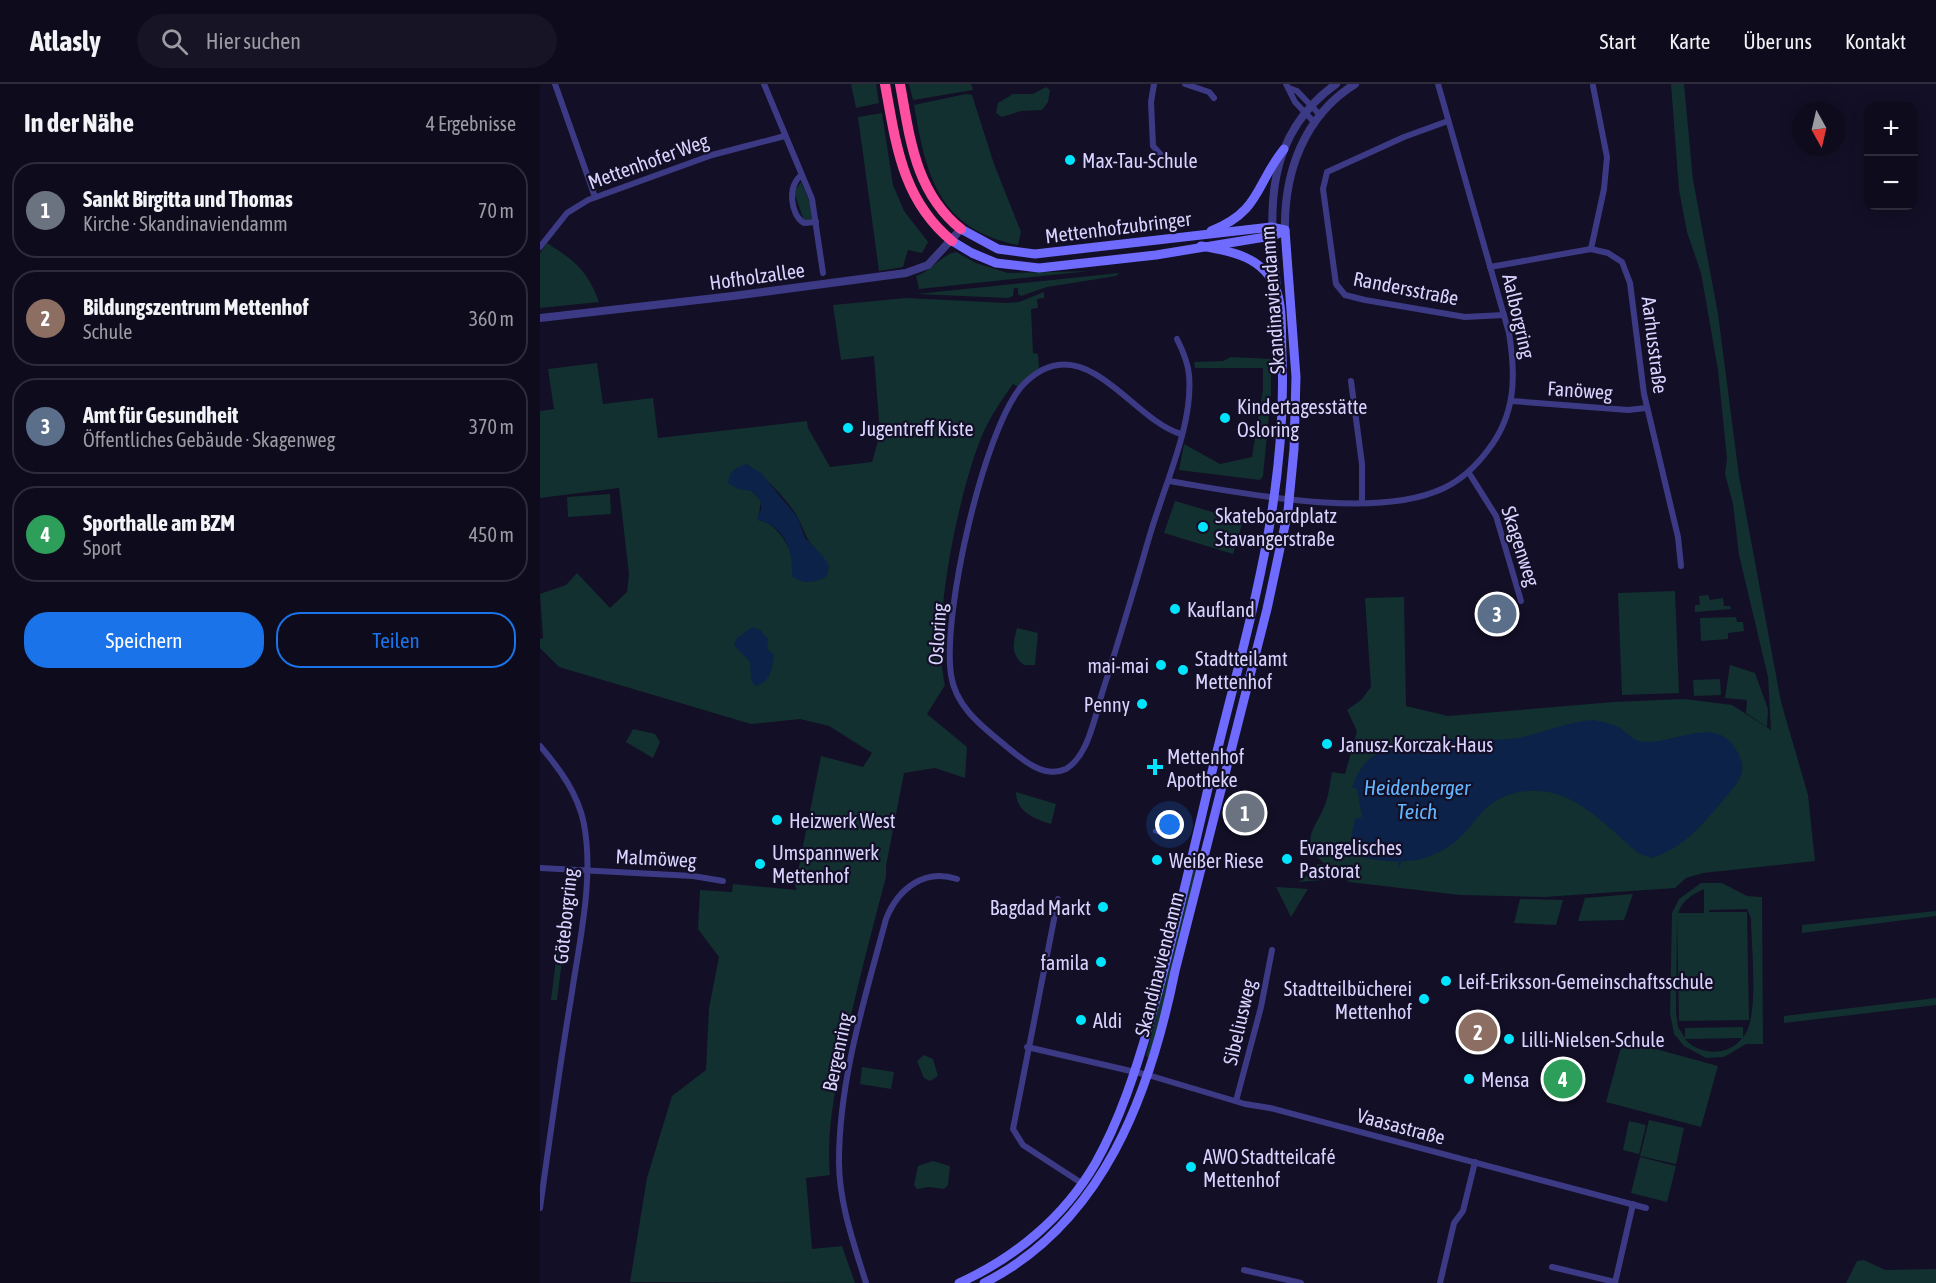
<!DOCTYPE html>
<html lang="de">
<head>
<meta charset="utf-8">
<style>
	body { margin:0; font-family:"Asap Condensed",sans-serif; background:#171425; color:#f1f3f6 }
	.controls { position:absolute; right:18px; top:18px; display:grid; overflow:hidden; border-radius:12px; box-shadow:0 3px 15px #0003 }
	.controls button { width:54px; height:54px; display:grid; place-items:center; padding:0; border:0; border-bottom:2px solid #2e2b3b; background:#0e0b1c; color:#f1f3f6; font:30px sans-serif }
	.compass { position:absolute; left:1252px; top:18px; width:54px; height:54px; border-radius:50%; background:#0e0b1c; box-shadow:0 3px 15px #0003; rotate:172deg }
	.you { position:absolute; left:630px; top:741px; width:21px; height:21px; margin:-15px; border:4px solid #fff; border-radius:50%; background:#1a73e8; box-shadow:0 0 0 9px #1a73e833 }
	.badge { display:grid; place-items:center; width:39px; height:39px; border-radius:50%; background:#1a73e8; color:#fff; font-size:20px; font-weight:700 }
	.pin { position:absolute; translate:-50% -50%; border:3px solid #fff; box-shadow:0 2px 6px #0006 }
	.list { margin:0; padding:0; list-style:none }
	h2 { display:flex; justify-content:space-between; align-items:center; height:78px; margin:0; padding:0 24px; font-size:26px }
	h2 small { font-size:20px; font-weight:400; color:#9b9ba3 }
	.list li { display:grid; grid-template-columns:39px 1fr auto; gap:18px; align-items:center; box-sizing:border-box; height:96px; margin:0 12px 12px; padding:0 12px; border:2px solid #2e2b3b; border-radius:24px }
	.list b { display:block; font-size:22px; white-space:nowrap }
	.list p { margin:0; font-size:20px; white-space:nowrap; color:#9b9ba3 }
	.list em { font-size:20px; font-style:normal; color:#9b9ba3 }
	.actions { display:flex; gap:12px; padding:18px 24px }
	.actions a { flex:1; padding:14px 0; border:2px solid #1a73e8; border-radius:24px; text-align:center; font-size:21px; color:#1a73e8 }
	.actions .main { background:#1a73e8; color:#fff }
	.icon { flex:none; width:33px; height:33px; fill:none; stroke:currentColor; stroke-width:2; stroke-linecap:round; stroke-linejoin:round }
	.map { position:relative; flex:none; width:1396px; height:1199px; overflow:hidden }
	header { display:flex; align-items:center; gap:36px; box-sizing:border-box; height:84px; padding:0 30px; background:#0e0b1c; border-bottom:2px solid #2e2b3b }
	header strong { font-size:28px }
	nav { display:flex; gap:33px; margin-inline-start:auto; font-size:21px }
	.search { width:420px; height:54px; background:#171425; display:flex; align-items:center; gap:15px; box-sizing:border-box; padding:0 21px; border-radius:33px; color:#9b9ba3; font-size:22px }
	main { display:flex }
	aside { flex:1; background:#0e0b1c }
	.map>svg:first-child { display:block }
</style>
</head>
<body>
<header>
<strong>Atlasly</strong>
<div class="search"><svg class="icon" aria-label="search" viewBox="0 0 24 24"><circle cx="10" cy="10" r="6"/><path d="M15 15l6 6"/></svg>Hier suchen</div>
<nav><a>Start</a><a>Karte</a><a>Über uns</a><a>Kontakt</a></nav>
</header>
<main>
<aside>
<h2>In der Nähe<small>4 Ergebnisse</small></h2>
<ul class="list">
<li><span class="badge" style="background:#6b7280">1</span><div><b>Sankt Birgitta und Thomas</b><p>Kirche · Skandinaviendamm</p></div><em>70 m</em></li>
<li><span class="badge" style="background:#8d6e63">2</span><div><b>Bildungszentrum Mettenhof</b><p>Schule</p></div><em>360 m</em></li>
<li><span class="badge" style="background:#5c6f8a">3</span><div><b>Amt für Gesundheit</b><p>Öffentliches Gebäude · Skagenweg</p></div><em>370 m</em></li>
<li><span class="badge" style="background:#2e9e5b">4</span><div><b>Sporthalle am BZM</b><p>Sport</p></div><em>450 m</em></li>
</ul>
<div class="actions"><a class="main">Speichern</a><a>Teilen</a></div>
</aside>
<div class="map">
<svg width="1396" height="1199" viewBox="0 0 1396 1199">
	<rect width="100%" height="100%" fill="#130f26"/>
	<g fill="#12302f" fill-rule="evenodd">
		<polygon points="311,0 336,0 339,19 316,24"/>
		<polygon points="369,0 431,0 433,6 373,16"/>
		<path d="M 1131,0 L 1144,0 L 1153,96 L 1178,230 L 1199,392 L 1241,618 L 1268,711 L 1275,777 L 1163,789 L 1146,794 L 1135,804 L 1004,813 L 920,811 L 809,798 L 791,784 L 785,796 L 758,798 L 773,787 L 778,780 L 786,781 C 757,757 775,746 785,721 C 789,711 790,698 792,688 L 805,690 L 817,647 L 807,626 L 821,616 L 831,603 L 825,514 L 864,513 L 866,622 L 908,632 L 1074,618 L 1144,615 L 1192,621 L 1231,646 L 1228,593 L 1199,471 L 1193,420 L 1185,390 L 1187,375 L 1178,286 L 1161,189 L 1147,148 L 1139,106 Z"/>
		<polygon points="506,3 510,6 508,18 502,26 481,27 462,33 456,29 458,19 473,10 493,10"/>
		<path d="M 426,10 L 432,11 L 454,80 L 481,148 L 478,161 C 398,145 386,91 374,21 Z"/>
		<polygon points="342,29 353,101 364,127 388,158 382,169 368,166 363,183 339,187 318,33"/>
		<polygon points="261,98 270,119 272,135 264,137 254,108"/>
		<path d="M 7,159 C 35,177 47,186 59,218 L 0,224 L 0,169 Z"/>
		<path d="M 416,168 L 436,179 L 468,189 L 550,187 L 379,205 L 376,192 C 392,187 402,170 416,168 Z"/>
		<polygon points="579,189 576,192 507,203 481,212 478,210 478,204 474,204 473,212 468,214 377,210"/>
		<path d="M 504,208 L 504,214 L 497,215 L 498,224 L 491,225 L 493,269 L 498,270 L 499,284 L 478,303 L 473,300 C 460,318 446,339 439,359 C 417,418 391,542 405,601 L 387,630 L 427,663 L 425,694 L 395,684 L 364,689 L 346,782 L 346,793 C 331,850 316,906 304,963 C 295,1007 286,1047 290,1091 L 266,1094 L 272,1165 L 302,1162 L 315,1199 L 90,1198 L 107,1094 L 132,1012 L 166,986 L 169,924 L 179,873 L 158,845 L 160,806 L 192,808 L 193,800 L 257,806 L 255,802 L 281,672 L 323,683 L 332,669 L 289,642 L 260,635 L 211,640 L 19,583 L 0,564 L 0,555 L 3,554 L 0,510 L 26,501 L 37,489 L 70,524 L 87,508 L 89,490 L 79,404 L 0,414 L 0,327 L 14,325 L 8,285 L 57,279 L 63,320 L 113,314 L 118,354 L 267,337 L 268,344 L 290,383 L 332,378 L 340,350 L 334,272 L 301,276 L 293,221 L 366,214 L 467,219 L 479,218 ZM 206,380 C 222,389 251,419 259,436 C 268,455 265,455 282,471 L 253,472 C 244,455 237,440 218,436 L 221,417 L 212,407 Z"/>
		<polygon points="691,273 731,275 731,310 723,392 720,396 639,386 644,360 680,380 712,373 723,305 723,284 655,284 654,278 683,277"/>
		<polygon points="70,410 71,430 28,433 27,413"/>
		<polygon points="635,417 703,437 693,470 624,449"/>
		<polygon points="1135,507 1139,609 1082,611 1078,509"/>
		<polygon points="1168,511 1170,516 1183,514 1184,522 1190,522 1191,525 1155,528 1155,521 1160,521 1159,512"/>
		<polygon points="1196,533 1197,538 1203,538 1204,547 1188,549 1188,555 1161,557 1160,534"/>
		<path d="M 477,544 L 498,549 L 495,581 L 484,581 C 470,570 473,560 477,544 Z"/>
		<polygon points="1190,581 1215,589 1228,625 1227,643 1206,629 1207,616 1185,614"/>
		<polygon points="1180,595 1181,611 1154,612 1153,596"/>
		<polygon points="93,645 115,650 120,658 113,674 86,658"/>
		<path d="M 476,708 L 516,720 L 511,740 C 495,735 476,728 476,708 Z"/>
		<polygon points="654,784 658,785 610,974 606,972"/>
		<path d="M 1161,799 L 1182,799 L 1207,812 L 1222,813 L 1223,960 L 1206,960 L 1184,973 L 1166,974 L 1144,962 L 1134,950 L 1130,929 L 1132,829 L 1139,815 ZM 1164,805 L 1164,829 L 1138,829 C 1143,816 1151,811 1164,805 ZM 1207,825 L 1211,834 C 1211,860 1220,936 1203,953 L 1203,943 L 1145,944 L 1145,954 L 1138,943 L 1136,928 L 1137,833 L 1139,937 L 1209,936 L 1207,828 L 1169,828 L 1169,826 ZM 1202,954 C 1190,972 1159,972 1145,955 Z"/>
		<polygon points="736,803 768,805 751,833"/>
		<polygon points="1093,810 1084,836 1038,837 1045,814"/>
		<polygon points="24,812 30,813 17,916 11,916"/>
		<polygon points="980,815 1023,816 1016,841 974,839"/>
		<polygon points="1396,827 1396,832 1262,849 1262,841"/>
		<polygon points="1043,892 1053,898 1065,895 1075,896 1076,903 1038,907 1036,895"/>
		<polygon points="1396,914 1396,921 1244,939 1244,932"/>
		<polygon points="1083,956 1178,982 1161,1043 1066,1018"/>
		<polygon points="384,971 393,975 398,992 390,997 384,994 377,977"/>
		<polygon points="322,983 354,988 351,1005 320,1000"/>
		<polygon points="1109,1036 1144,1044 1136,1080 1100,1072"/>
		<polygon points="1089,1037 1106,1041 1099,1070 1083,1066"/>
		<polygon points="1100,1073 1136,1082 1127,1118 1091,1109"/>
		<polygon points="393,1077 410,1082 408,1101 404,1105 389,1103 377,1105 374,1101 378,1082"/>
		<polygon points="1324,1176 1345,1186 1396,1185 1396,1199 1306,1199 1317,1177"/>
	</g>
	<g fill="#0c2248">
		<path d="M 206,380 L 221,389 L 258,434 L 265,454 L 282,471 L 289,482 L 287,492 C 275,499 263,501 252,492 C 253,467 245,442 218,436 L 217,433 L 221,426 L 221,417 L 212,407 L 198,405 L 188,399 C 189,387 195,384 206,380 Z"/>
		<path d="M 212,543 L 220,546 L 228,555 L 227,565 L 234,571 C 232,585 231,598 215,602 L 211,596 L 210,578 L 194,561 L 197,554 Z"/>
		<path d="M 1054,636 C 1062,638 1073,640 1080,644 C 1087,648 1091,655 1099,657 C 1132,664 1178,625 1199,671 C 1208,689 1197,700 1185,714 C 1164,739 1144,764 1112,774 L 1098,769 C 1076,750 1052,725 1025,713 C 998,702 966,705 944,726 C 932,739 921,756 905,765 C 875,783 840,779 808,769 L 815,735 L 822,733 L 817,705 L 812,704 C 830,639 920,659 970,655 C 998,652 1022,638 1054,636 Z"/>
	</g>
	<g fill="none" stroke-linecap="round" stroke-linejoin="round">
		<polyline stroke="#0c2248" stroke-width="2" points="859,782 860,778"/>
		<polyline stroke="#3d3a85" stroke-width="4.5" points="615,747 622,749"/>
		<g stroke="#3d3a85" stroke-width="6">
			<polyline points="15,0 55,113"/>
			<polyline points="224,0 272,115 283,189"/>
			<polyline points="614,0 611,18 613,62 623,73"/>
			<polyline points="645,0 669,8 674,14"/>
			<polyline points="746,0 755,18 774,38"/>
			<polyline points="749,4 757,7 780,31"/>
			<polyline points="908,37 864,53 787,88 783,105 796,200 805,211 825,216 925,233 964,231"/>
			<path d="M 262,91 C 247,100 250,131 264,139 L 276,138"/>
			<polyline points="0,163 27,129 48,116 172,71 245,52"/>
			<polyline points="1051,165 1064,105 1067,73 1053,2"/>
			<polyline points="950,183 1051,165 1068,169 1082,178 1090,199 1104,310 1138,453 1141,482"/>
			<path d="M 637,255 C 643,267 648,278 649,291 C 653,334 631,386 618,426 C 610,448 604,472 597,495 C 586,532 575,569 563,606 C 557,625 553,647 544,664 C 540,672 534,680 526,685 C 504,695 483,676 467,663 C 443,643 416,624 411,591 C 402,531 443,349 481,303 C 491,292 503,283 518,281 C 563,275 600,338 641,350"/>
			<polyline points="811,297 822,380 822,418"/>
			<polyline points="972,317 1088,326 1106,324"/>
			<polyline points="929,389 956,432 981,517"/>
			<path d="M 629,397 C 703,409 835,437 904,404 C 923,395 936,382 948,366 C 976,330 976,292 969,249 L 898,0"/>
			<path d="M 0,662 C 20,685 38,710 44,740 C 54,794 40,854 32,908 C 20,979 10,1052 0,1124"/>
			<polyline points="0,784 153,792 183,797"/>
			<polyline points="518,815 473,1045 483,1061 543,1100"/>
			<polyline points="487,963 608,991 705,1020 730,1024 1106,1124"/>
			<polyline points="696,1017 721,923 732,866"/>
			<polyline points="1012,1183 1075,1198"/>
			<polyline points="704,1186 761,1199"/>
			<path d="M 326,1199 C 314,1160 299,1119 299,1078 C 299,995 325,914 346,835 C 358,805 384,784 417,795"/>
			<polyline points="900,1199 914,1139 923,1127 935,1078"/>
			<polyline points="1075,1199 1093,1120"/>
		</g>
		<g stroke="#3d3a85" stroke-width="8">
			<path d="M 745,146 C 744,88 764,32 815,0"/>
			<path d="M 737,202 C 728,125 725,51 796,0"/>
			<polyline points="0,234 193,212 366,189 388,181 421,145"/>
		</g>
		<g stroke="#6f6bff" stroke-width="9">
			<path d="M 421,145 L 458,165 L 495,170 L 731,143 L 745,146 L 756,293 L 754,365 L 748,427 L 727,525 L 635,887 C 610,1010 563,1139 444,1199"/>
			<path d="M 671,147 C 721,127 715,101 744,65"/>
			<polyline points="412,157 432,169 456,179 499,184 616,171 732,152 745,147"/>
			<path d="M 419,1199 C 475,1174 524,1133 555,1080 C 580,1036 596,986 610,937 C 633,857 651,777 670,696 C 704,554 748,421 742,272 C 741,253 743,226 737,208 C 726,173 691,167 661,162"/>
		</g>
		<g stroke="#ff4fa3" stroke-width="10">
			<path d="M 345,0 C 356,60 362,116 412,157"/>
			<path d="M 360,0 C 370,54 375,108 421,145"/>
		</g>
	</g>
	<g fill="#00e5ff" stroke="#130f26" stroke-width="2">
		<circle cx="530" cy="76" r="6"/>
		<circle cx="685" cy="334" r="6"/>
		<circle cx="308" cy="344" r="6"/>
		<circle cx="663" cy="443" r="6"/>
		<circle cx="635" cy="525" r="6"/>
		<circle cx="621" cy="581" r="6"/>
		<circle cx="643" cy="586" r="6"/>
		<circle cx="602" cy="620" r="6"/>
		<circle cx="787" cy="660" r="6"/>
		<path d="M612 674h6v6h6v6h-6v6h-6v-6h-6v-6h6z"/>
		<circle cx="237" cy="736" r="6"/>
		<circle cx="747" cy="775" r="6"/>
		<circle cx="617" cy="776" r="6"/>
		<circle cx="220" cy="780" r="6"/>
		<circle cx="563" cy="823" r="6"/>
		<circle cx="561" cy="878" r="6"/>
		<circle cx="906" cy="897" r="6"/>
		<circle cx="884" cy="915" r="6"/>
		<circle cx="541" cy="936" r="6"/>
		<circle cx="969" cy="955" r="6"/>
		<circle cx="929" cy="995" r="6"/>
		<circle cx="651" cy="1083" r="6"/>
	</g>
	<g text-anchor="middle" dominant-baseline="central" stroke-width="4.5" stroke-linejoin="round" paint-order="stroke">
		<g font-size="20" fill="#d9d4ff" stroke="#130f26" text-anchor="start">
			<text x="542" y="76">Max-Tau-Schule</text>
			<text x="697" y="322">Kindertagesstätte<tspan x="697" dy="23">Osloring</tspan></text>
			<text x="320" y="344">Jugentreff Kiste</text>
			<text x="675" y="431">Skateboardplatz<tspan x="675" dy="23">Stavangerstraße</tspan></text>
			<text x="647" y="525">Kaufland</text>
			<text x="655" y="574">Stadtteilamt<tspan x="655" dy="23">Mettenhof</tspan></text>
			<text x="609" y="581" text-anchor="end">mai-mai</text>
			<text x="590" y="620" text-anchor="end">Penny</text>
			<text x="799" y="660">Janusz-Korczak-Haus</text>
			<text x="627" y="672">Mettenhof<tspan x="627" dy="23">Apotheke</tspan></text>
			<text x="249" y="736">Heizwerk West</text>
			<text x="759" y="763">Evangelisches<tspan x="759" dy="23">Pastorat</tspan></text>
			<text x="232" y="768">Umspannwerk<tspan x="232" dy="23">Mettenhof</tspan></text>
			<text x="629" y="776">Weißer Riese</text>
			<text x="551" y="823" text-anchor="end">Bagdad Markt</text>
			<text x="549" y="878" text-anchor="end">famila</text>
			<text x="918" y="897">Leif-Eriksson-Gemeinschaftsschule</text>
			<text x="872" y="904" text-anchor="end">Stadtteilbücherei<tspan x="872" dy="23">Mettenhof</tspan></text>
			<text x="553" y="936">Aldi</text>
			<text x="981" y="955">Lilli-Nielsen-Schule</text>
			<text x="941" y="995">Mensa</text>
			<text x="663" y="1072">AWO Stadtteilcafé<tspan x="663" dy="23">Mettenhof</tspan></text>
		</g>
		<g font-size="20" fill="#d9d4ff" stroke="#130f26">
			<text transform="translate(108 77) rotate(-20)">Mettenhofer Weg</text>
			<text transform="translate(578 143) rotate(-7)">Mettenhofzubringer</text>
			<text transform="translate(217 192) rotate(-8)">Hofholzallee</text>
			<text transform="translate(866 204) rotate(11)">Randersstraße</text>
			<text transform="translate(732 216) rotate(-94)">Skandinaviendamm</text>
			<text transform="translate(979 232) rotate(77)">Aalborgring</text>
			<text transform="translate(1115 261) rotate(83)">Aarhusstraße</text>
			<text transform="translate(1040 306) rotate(4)">Fanöweg</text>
			<text transform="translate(981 462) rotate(72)">Skagenweg</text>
			<text transform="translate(397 550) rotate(-86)">Osloring</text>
			<text transform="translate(116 774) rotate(3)">Malmöweg</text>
			<text transform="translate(25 832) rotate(-84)">Göteborgring</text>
			<text transform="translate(619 880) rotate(-76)">Skandinaviendamm</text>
			<text transform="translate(699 938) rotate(-77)">Sibeliusweg</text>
			<text transform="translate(297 968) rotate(-78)">Bergenring</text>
			<text transform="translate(861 1042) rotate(15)">Vaasastraße</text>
		</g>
		<g font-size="21" font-style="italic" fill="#62b6ff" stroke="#130f26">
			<text x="877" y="703">Heidenberger<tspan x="877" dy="24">Teich</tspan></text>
		</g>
	</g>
</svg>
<div class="controls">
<button>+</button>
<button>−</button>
</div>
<svg class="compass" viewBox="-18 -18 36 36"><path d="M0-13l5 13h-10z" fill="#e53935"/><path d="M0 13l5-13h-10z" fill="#9b9ba3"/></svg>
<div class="you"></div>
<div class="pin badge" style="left:705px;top:729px;background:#6b7280">1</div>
<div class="pin badge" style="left:938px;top:948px;background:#8d6e63">2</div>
<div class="pin badge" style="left:957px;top:530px;background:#5c6f8a">3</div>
<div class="pin badge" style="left:1023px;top:995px;background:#2e9e5b">4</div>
</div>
</main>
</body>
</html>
